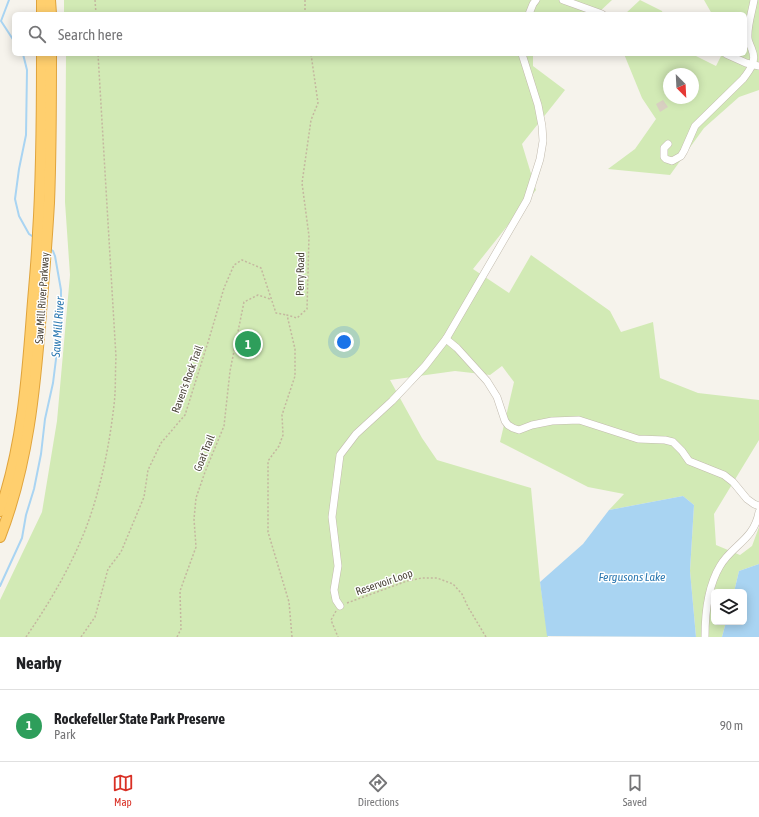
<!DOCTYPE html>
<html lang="en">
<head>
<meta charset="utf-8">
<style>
	body { margin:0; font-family:"Asap Condensed",sans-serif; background:#f6f6f6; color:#202124 }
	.controls { position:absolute; right:12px; bottom:12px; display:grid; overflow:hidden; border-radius:6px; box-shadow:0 2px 10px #0003 }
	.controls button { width:36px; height:36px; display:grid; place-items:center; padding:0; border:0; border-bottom:1px solid #e0e0e0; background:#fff; color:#202124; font:20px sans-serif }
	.compass { position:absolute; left:663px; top:68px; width:36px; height:36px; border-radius:50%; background:#fff; box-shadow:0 2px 10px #0003; rotate:156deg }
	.you { position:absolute; left:344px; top:342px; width:14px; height:14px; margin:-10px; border:3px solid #fff; border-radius:50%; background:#1a73e8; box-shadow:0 0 0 6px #1a73e833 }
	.badge { display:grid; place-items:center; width:26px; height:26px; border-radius:50%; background:#d93025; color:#fff; font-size:13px; font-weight:700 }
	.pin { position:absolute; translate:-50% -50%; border:2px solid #fff; box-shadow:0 1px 4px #0006 }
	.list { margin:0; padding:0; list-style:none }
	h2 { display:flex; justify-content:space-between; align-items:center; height:52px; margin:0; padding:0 16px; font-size:17px }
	h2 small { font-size:13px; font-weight:400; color:#757577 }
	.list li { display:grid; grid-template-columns:26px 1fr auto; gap:12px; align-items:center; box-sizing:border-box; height:72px; padding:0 16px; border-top:1px solid #e0e0e0 }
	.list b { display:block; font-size:15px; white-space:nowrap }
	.list p { margin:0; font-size:13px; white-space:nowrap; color:#757577 }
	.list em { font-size:13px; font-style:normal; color:#757577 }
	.icon { flex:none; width:22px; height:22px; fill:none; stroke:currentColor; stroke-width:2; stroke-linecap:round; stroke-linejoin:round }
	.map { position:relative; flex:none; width:759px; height:637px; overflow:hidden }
	.search { position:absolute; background:#fff; box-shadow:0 2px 10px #0003; left:12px; right:12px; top:12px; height:44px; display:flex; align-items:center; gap:10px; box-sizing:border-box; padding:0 14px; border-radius:6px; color:#757577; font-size:15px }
	.sheet { height:124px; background:#fff }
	nav { display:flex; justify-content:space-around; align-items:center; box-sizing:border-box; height:56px; border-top:1px solid #e0e0e0; background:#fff; font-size:11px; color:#757577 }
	nav a { display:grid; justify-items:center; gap:2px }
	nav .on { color:#d93025 }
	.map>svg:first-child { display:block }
</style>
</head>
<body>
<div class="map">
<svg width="759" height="637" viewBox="0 0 759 637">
	<rect width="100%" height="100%" fill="#f6f3ec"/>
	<g fill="#d2eab5" fill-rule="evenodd">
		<polygon points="64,0 612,0 597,14 64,14"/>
		<polygon points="640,0 662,11 663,14 625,14"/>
		<path d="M 704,0 L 759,0 L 759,90 L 739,97 L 704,128 L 670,175 L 608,169 L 635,149 L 656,119 L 642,98 L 624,54 L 692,54 L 716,66 L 722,54 L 745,54 L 745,14 L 712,14 ZM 669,74 L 693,74 L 693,98 L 669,98 Z"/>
		<polygon points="66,54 533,54 533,66 565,90 522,144 536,190 473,269 509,293 531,255 610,311 621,332 653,322 660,378 698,393 759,400 759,440 714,514 716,545 740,555 752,546 759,527 759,564 739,571 734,592 714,592 714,622 726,622 722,637 696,637 690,571 694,505 683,496 609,510 624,494 588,487 500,442 514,382 502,366 490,375 455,371 390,380 422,438 437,460 531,488 540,582 548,637 0,637 0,600 42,512 57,421 70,275 65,202"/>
	</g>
	<g fill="#a9d4f2">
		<polygon points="683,496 694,505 690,571 696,637 547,636 540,582 583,544 609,510"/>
		<polygon points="759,564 759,637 722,637 726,622 744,622 744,592 734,592 739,571"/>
	</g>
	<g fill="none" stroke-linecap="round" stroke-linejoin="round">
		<g stroke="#a9d4f2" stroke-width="2">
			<polyline points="9,0 1,21 14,41"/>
			<polyline points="23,54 27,70 26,135 19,169 15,199 19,216 29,234 35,238"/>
			<polyline points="0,586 22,538 26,515 34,489 41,454 45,419 53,383 61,319 61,290 55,256 53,251 50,249"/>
		</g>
	</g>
	<polygon fill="#d8cfc1" points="663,100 668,107 660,112 656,104"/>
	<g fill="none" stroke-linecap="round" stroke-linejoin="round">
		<g stroke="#c2bbae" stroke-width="8">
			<g id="minor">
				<polyline points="563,0 602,14"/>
				<polyline points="529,14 533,4 536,0"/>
				<polyline points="726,54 746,63 759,66"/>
				<path d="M 668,144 L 664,148 L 664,157 L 666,159 L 672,161 L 681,156 L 684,151 L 695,126 L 743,79 C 750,70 757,61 752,50 C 751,46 748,42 748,38 C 747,26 752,12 754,0"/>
				<polyline points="446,339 457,348 487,381 497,397 505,421 508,425 513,428 519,430 532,425 552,421 579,420 638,439 665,440 673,442 682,451 689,461 724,475 733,482 747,499 754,504 759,506"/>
				<polyline points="340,606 336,600 334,590 338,566 332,517 340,455 356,434 392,401 425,366 446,339 527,200 540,159 543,141 542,126 538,105 522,54"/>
				<path d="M 705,637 C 705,613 708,586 720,566 C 732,545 754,540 759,512"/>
			</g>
		</g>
		<g stroke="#e0a43c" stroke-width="12">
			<g id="highway">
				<polyline points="42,0 42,14"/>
				<polyline points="50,0 51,14"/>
				<path d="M 0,511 C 22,447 27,381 32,314 C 34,287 37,260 38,233 C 42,173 42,114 42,54"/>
				<path d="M 0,537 C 28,465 35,389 41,312 C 44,275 47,239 49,203 C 51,153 51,104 51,54"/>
			</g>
		</g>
		<g stroke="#c4b79f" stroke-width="1.5" stroke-dasharray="2 2" stroke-linecap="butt">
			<polyline points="95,0 96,14"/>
			<polyline points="305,0 305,14"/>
			<polyline points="347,603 407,581 422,578 437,578 453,584 462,594 468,607 486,637"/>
			<polyline points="336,611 331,620 338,637"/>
			<path d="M 26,637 C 48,605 69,570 84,533 C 100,493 109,448 114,405 C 116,389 115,373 116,357 L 98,54"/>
			<polyline points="81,637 95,617 108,569 121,552 144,497 148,470 161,443 185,415 209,339 224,288 234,265 242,260 261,268 276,313 287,315"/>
			<polyline points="177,637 181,629 180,591 196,547 194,519 196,498 205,472 224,426 230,371 244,302 258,295 270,299"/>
			<polyline points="292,637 289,602 268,532 268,461 279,446 283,435 282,415 295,376 295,349 287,315 297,318 307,309 309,236 302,183 311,120 318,103 311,54"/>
		</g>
		<use href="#minor" stroke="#fff" stroke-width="7"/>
		<use href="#highway" stroke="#ffcf6e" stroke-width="10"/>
	</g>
	<g text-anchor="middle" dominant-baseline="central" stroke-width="3" stroke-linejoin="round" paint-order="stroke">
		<g font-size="11" fill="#4b4439" stroke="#fff">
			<text transform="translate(300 274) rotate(-89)">Perry Road</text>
			<text transform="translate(42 298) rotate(-86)">Saw Mill River Parkway</text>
			<text transform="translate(187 379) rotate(-70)">Raven's Rock Trail</text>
			<text transform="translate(204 453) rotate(-68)">Goat Trail</text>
			<text transform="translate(384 582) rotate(-19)">Reservoir Loop</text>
		</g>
		<g font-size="12" font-style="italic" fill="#2e7ab2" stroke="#fff">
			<text transform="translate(58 327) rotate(-86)">Saw Mill River</text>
			<text x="632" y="577">Fergusons Lake</text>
		</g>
	</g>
</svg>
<div class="controls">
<button><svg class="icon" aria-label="layers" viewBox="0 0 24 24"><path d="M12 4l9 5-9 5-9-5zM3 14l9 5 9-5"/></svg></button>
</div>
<svg class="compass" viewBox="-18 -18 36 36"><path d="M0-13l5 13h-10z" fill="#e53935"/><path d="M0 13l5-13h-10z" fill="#757577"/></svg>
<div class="you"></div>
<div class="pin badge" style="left:248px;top:344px;background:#2e9e5b">1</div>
<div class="search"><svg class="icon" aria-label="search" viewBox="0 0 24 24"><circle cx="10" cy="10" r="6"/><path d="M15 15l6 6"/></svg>Search here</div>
</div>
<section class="sheet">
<h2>Nearby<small></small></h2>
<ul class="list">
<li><span class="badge" style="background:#2e9e5b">1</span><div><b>Rockefeller State Park Preserve</b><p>Park</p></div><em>90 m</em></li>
</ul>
</section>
<nav>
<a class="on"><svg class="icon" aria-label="map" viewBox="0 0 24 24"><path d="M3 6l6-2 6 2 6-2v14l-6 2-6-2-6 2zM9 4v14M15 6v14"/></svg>Map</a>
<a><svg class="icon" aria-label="directions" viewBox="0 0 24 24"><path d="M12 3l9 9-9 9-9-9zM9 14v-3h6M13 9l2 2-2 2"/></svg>Directions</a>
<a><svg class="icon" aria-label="saved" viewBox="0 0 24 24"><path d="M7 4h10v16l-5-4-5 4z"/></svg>Saved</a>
</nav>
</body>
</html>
